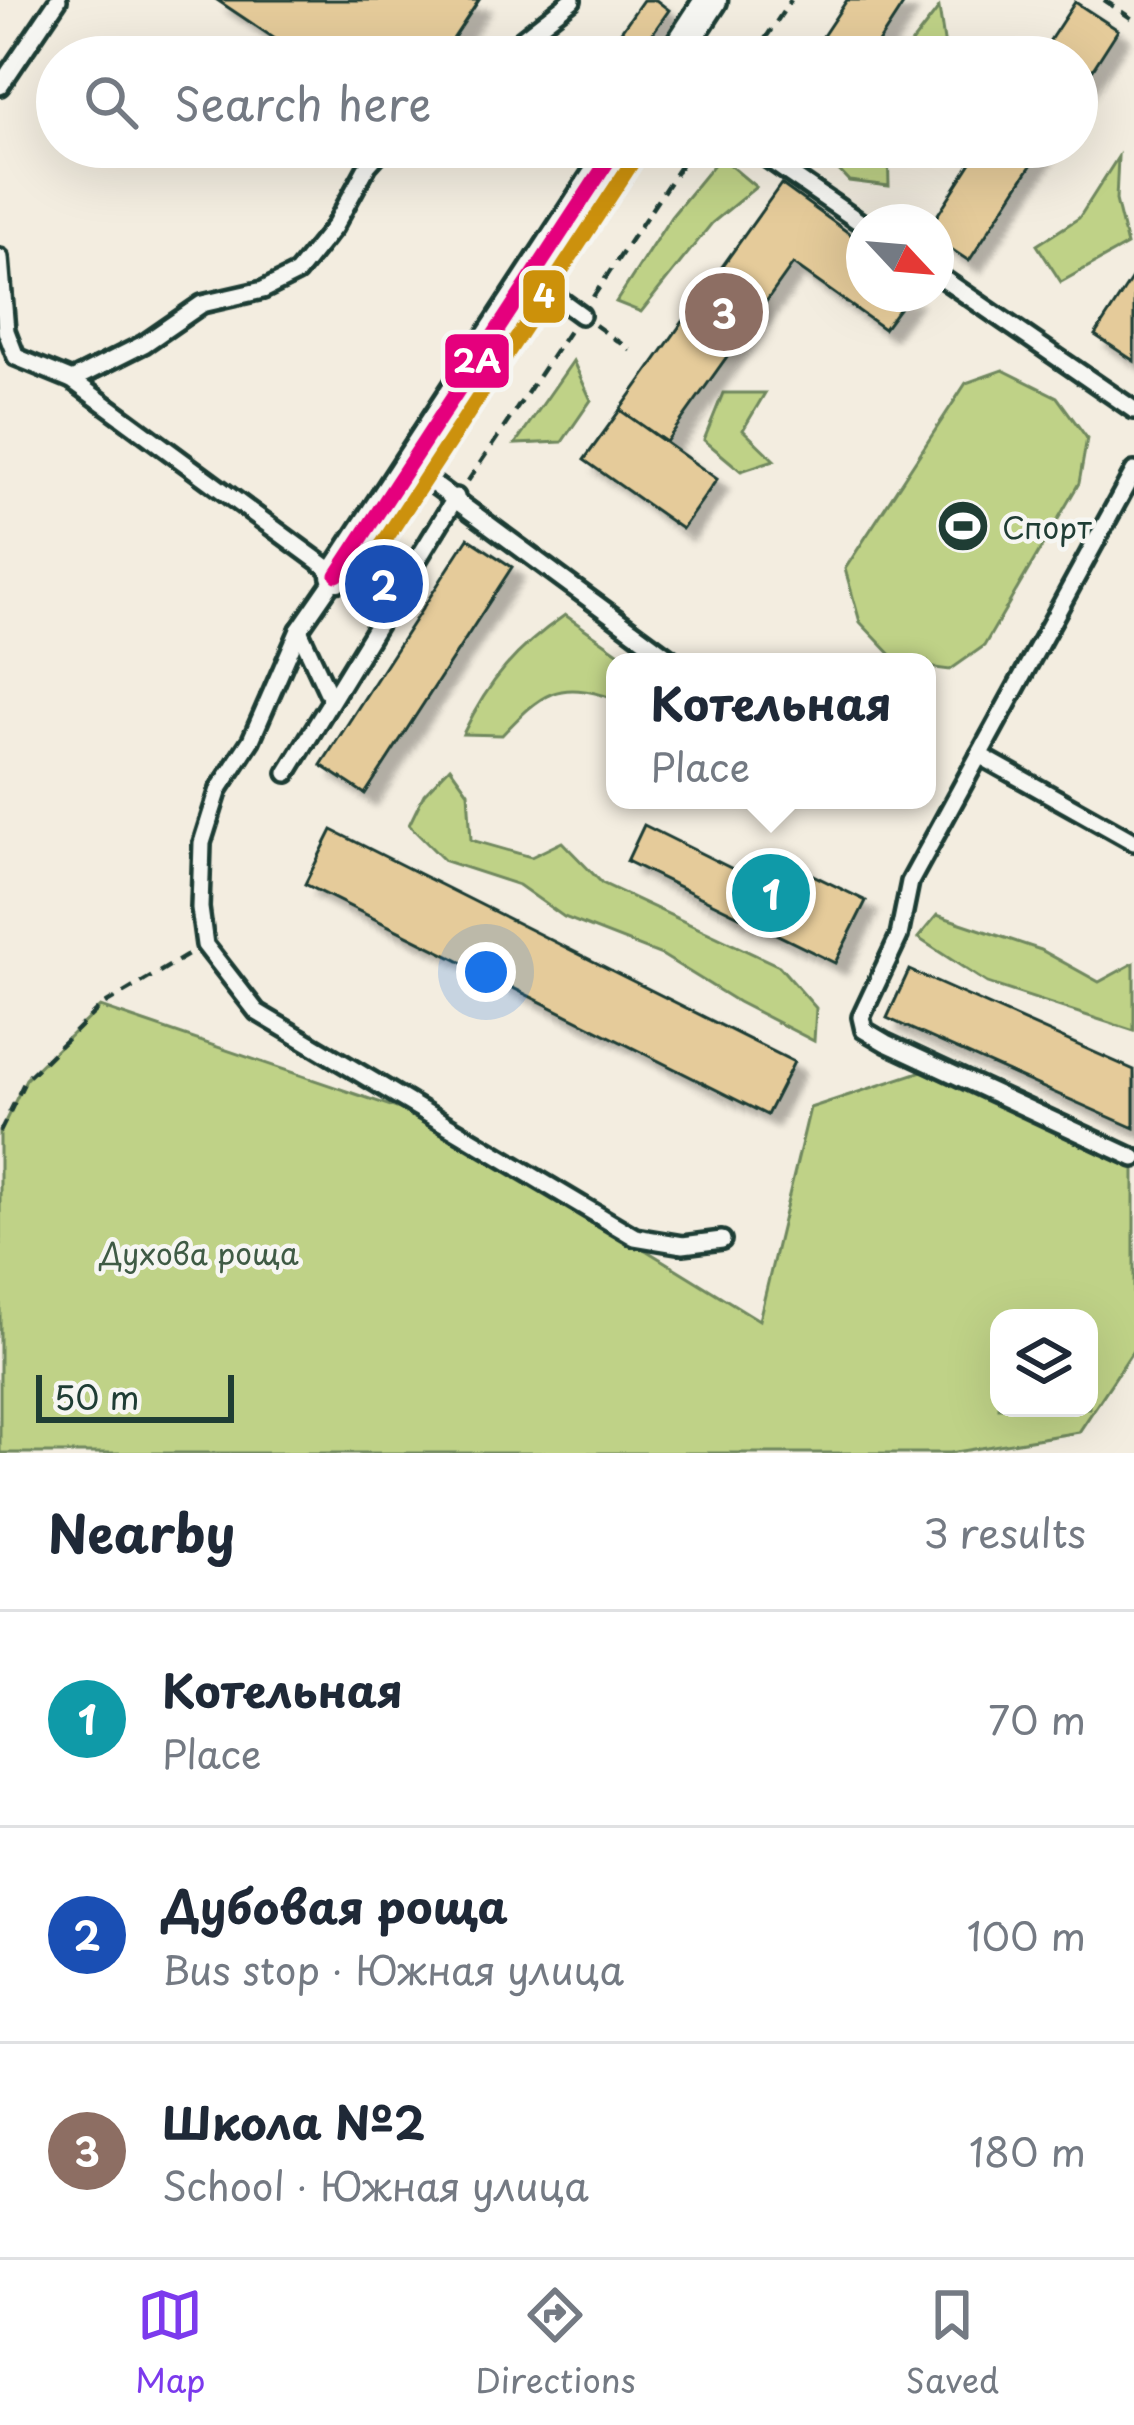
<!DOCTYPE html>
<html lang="en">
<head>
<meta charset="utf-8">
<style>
	body { margin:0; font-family:"Playpen Sans",sans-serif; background:#f2f2f3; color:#1f2937 }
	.controls { position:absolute; right:36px; bottom:36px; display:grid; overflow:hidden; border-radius:24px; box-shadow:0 12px 48px #0002 }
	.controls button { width:108px; height:108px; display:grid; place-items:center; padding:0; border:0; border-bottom:3px solid #e0e1e3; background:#fff; color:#1f2937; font:60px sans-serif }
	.compass { position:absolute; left:846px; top:204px; width:108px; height:108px; border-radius:50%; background:#fff; box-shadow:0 12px 48px #0002; rotate:116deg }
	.scale { position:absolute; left:36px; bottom:30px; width:198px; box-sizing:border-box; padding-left:12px; border:6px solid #1f3d34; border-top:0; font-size:33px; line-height:42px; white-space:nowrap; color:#1f3d34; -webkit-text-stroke:9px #f6f6f2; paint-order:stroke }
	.you { position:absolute; left:486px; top:972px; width:42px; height:42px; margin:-30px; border:9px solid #fff; border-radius:50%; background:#1a73e8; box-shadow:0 0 0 18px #1a73e833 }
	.badge { display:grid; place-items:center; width:78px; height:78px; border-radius:50%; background:#7c3aed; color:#fff; font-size:39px; font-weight:700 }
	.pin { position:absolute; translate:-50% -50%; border:6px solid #fff; box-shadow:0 3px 12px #0006 }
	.popup { position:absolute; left:606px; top:653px; width:330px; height:156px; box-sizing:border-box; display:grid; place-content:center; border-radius:24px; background:#fff; filter:drop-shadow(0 3px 9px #0005); font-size:39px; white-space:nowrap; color:#747a83 }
	.popup b { font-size:45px; color:#1f2937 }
	.popup::after { content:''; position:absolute; left:50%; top:100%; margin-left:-24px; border:24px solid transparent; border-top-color:#fff }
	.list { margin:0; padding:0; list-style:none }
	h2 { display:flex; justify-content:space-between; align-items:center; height:156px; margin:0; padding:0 48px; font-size:51px }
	h2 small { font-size:39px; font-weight:400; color:#747a83 }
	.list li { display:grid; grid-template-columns:78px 1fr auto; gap:36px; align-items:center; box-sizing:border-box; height:216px; padding:0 48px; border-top:3px solid #e0e1e3 }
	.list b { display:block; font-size:45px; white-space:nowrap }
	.list p { margin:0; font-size:39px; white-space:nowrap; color:#747a83 }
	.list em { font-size:39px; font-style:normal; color:#747a83 }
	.icon { flex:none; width:66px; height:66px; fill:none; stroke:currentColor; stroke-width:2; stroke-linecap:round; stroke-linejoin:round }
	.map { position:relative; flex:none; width:1134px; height:1453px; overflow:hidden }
	.search { position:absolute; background:#fff; box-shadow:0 12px 48px #0002; left:36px; right:36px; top:36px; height:132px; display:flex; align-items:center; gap:30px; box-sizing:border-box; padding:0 42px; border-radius:66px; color:#747a83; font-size:45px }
	.sheet { height:804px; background:#fff }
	nav { display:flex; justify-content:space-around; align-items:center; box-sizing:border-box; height:168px; border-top:3px solid #e0e1e3; background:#fff; font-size:33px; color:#747a83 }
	nav a { display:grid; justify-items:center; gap:6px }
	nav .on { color:#7c3aed }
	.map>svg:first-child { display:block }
</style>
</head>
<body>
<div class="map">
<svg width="1134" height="1453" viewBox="0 0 1134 1453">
	<defs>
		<filter id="shadow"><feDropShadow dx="11" dy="11" stdDeviation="3" flood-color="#0004"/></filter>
	</defs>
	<rect width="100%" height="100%" fill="#f3ede0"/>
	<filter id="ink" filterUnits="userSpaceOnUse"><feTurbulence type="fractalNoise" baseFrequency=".00833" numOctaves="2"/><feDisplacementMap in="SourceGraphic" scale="24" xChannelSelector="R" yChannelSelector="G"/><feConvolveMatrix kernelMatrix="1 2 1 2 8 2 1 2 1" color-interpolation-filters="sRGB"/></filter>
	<g filter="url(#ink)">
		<g fill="#bfd287" stroke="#6f885e" stroke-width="3" fill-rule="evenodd">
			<polygon points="939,8 946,54 901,57"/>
			<polygon points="841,147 888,147 889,186 849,181 831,162"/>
			<polygon points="720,157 756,187 712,223 641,312 616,302 671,217"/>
			<polygon points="1118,157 1116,200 1127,245 1061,282 1037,245 1079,218"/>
			<polygon points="573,361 591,400 562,442 515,444"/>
			<polygon points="1003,370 1057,397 1087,438 1079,483 984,646 950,670 927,667 927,662 898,662 860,622 845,569 966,383"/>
			<polygon points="723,393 765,393 743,430 774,460 741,471 704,440"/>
			<path d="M 565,615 L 632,662 L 615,662 L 615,699 C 557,679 542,693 502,735 L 463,734 C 489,680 516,649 565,615 Z"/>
			<polygon points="450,767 468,792 471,840 531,857 562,842 602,883 779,966 816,1008 814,1041 738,1002 662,955 564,917 519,885 445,861 409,825 424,794"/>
			<polygon points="937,915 1041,950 1099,982 1134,963 1134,1031 987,983 918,938"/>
			<path d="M 100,1007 L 438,1122 L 759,1320 L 810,1108 L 931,1068 L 1134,1164 L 1134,1349 L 1079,1432 L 950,1453 L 0,1453 L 0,1132 L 26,1079 ZM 999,1318 L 1089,1318 L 1089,1408 L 999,1408 Z"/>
		</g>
		<g fill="#e5cb9a" stroke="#1f3d34" stroke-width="3" filter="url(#shadow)">
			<polygon points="217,0 479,0 441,57 302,57"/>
			<polygon points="643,0 656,0 669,10 636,57 630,57 612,44"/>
			<polygon points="847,0 906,0 869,57 809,57"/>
			<polygon points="1075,2 1118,30 1077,94 1077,57 1039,57"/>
			<polygon points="981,147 1043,147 969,261 936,239 936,222 933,222"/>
			<polygon points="781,184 864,244 864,294 910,294 884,329 793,264 666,442 620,410"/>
			<polygon points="1134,275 1134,361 1095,335"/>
			<polygon points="620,410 717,479 682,529 584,460"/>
			<polygon points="468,538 512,567 365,794 321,765"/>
			<polygon points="644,825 765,885 778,858 866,901 835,963 627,861"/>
			<polygon points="332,830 794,1062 767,1115 305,884"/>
			<polygon points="909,970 1134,1070 1134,1128 887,1018"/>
		</g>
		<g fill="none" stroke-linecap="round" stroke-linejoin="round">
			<g stroke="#1f3d34" stroke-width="24">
				<g id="service">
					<polyline points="499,57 572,0"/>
					<polyline points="0,86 58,0"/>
					<polyline points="751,147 864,225"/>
					<polyline points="0,258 6,331 16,357 72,380 337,575 299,630 251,740 219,789 202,843 200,908 205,945 257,1012 635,1237 683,1245 722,1240"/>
					<polyline points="936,274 1134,410"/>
					<polyline points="533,280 581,315"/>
					<polyline points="72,380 144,344 202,304 263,290 297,273 334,227 368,165 384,147"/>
					<polyline points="409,466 675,662"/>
					<polyline points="1134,471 910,882 899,936 861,1017 864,1030 886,1043 1134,1158"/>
					<polyline points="299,630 331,699"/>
					<polyline points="979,755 1134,842"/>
					<polyline points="287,773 456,497"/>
				</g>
			</g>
			<g stroke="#1f3d34" stroke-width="39">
				<g id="minor">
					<polyline points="674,57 711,0"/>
					<polyline points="337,575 617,147"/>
				</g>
			</g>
			<g stroke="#1f3d34" stroke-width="4.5" stroke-dasharray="12 9" stroke-linecap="butt">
				<polyline points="1104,0 1134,20"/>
				<polyline points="753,57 791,0"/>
				<polyline points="593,297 693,147"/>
				<polyline points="595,325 630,350"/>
				<polyline points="468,481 569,331"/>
				<polyline points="0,1132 26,1079 100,1007 188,955"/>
			</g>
			<use href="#service" stroke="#f6f6f2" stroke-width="15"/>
			<use href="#minor" stroke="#f6f6f2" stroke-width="30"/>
			<g stroke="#f6f6f2" stroke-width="24">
				<polyline id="bus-1" points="337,575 617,147"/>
			</g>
			<g stroke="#f6f6f2" stroke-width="24">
				<polyline id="bus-2" points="355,586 635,158"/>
			</g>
			<use href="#bus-1" stroke="#e5007d" stroke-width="15"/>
			<use href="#bus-2" stroke="#cc910a" stroke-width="15"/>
		</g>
	</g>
	<defs>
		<g id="stadium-disc" transform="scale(2.7)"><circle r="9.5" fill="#1f3d34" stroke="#f6f6f2"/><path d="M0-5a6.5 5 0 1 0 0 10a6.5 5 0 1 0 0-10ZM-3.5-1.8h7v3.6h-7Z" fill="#fff"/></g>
	</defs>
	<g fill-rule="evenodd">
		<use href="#stadium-disc" x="963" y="526"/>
	</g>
	<g text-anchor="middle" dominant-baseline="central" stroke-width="9" stroke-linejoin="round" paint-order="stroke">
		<g font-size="30" fill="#1f3d34" stroke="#f6f6f2" text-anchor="start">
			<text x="1002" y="526">Спорт</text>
		</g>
		<g font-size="30" fill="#3f5b45" stroke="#f6f6f2">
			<text x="199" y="1252">Духова роща</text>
		</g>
	</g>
	<g stroke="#f6f6f2" stroke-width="4.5">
		<rect x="521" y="268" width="46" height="57" rx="12" fill="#cc910a"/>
		<rect x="443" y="332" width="68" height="58" rx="12" fill="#e5007d"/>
	</g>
	<g font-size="33" text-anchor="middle" font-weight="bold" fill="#fff">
		<text x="544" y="308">4</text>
		<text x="477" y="373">2А</text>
	</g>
</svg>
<div class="controls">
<button><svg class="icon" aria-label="layers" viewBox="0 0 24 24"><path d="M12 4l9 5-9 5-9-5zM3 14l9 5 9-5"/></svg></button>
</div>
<svg class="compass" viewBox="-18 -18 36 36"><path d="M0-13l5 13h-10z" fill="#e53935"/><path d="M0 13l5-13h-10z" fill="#747a83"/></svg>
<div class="scale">50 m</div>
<div class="you"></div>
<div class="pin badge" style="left:771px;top:893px;background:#0f9aa8">1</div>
<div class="popup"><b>Котельная</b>Place</div>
<div class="pin badge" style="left:384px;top:584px;background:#1a4fb4">2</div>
<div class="pin badge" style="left:724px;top:312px;background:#8d6e63">3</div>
<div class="search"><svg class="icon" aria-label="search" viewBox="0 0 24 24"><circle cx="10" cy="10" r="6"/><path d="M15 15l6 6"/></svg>Search here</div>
</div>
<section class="sheet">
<h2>Nearby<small>3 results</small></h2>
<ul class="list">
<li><span class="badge" style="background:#0f9aa8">1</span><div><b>Котельная</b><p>Place</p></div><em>70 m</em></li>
<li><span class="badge" style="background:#1a4fb4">2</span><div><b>Дубовая роща</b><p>Bus stop · Южная улица</p></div><em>100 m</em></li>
<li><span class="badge" style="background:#8d6e63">3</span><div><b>Школа №2</b><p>School · Южная улица</p></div><em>180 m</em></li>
</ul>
</section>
<nav>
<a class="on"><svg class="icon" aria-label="map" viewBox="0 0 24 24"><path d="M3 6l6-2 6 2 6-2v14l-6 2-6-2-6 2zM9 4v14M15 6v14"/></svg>Map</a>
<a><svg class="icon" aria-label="directions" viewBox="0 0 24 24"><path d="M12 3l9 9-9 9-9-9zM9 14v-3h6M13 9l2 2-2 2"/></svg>Directions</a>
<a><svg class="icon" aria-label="saved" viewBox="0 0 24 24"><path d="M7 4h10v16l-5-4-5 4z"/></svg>Saved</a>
</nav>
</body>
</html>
